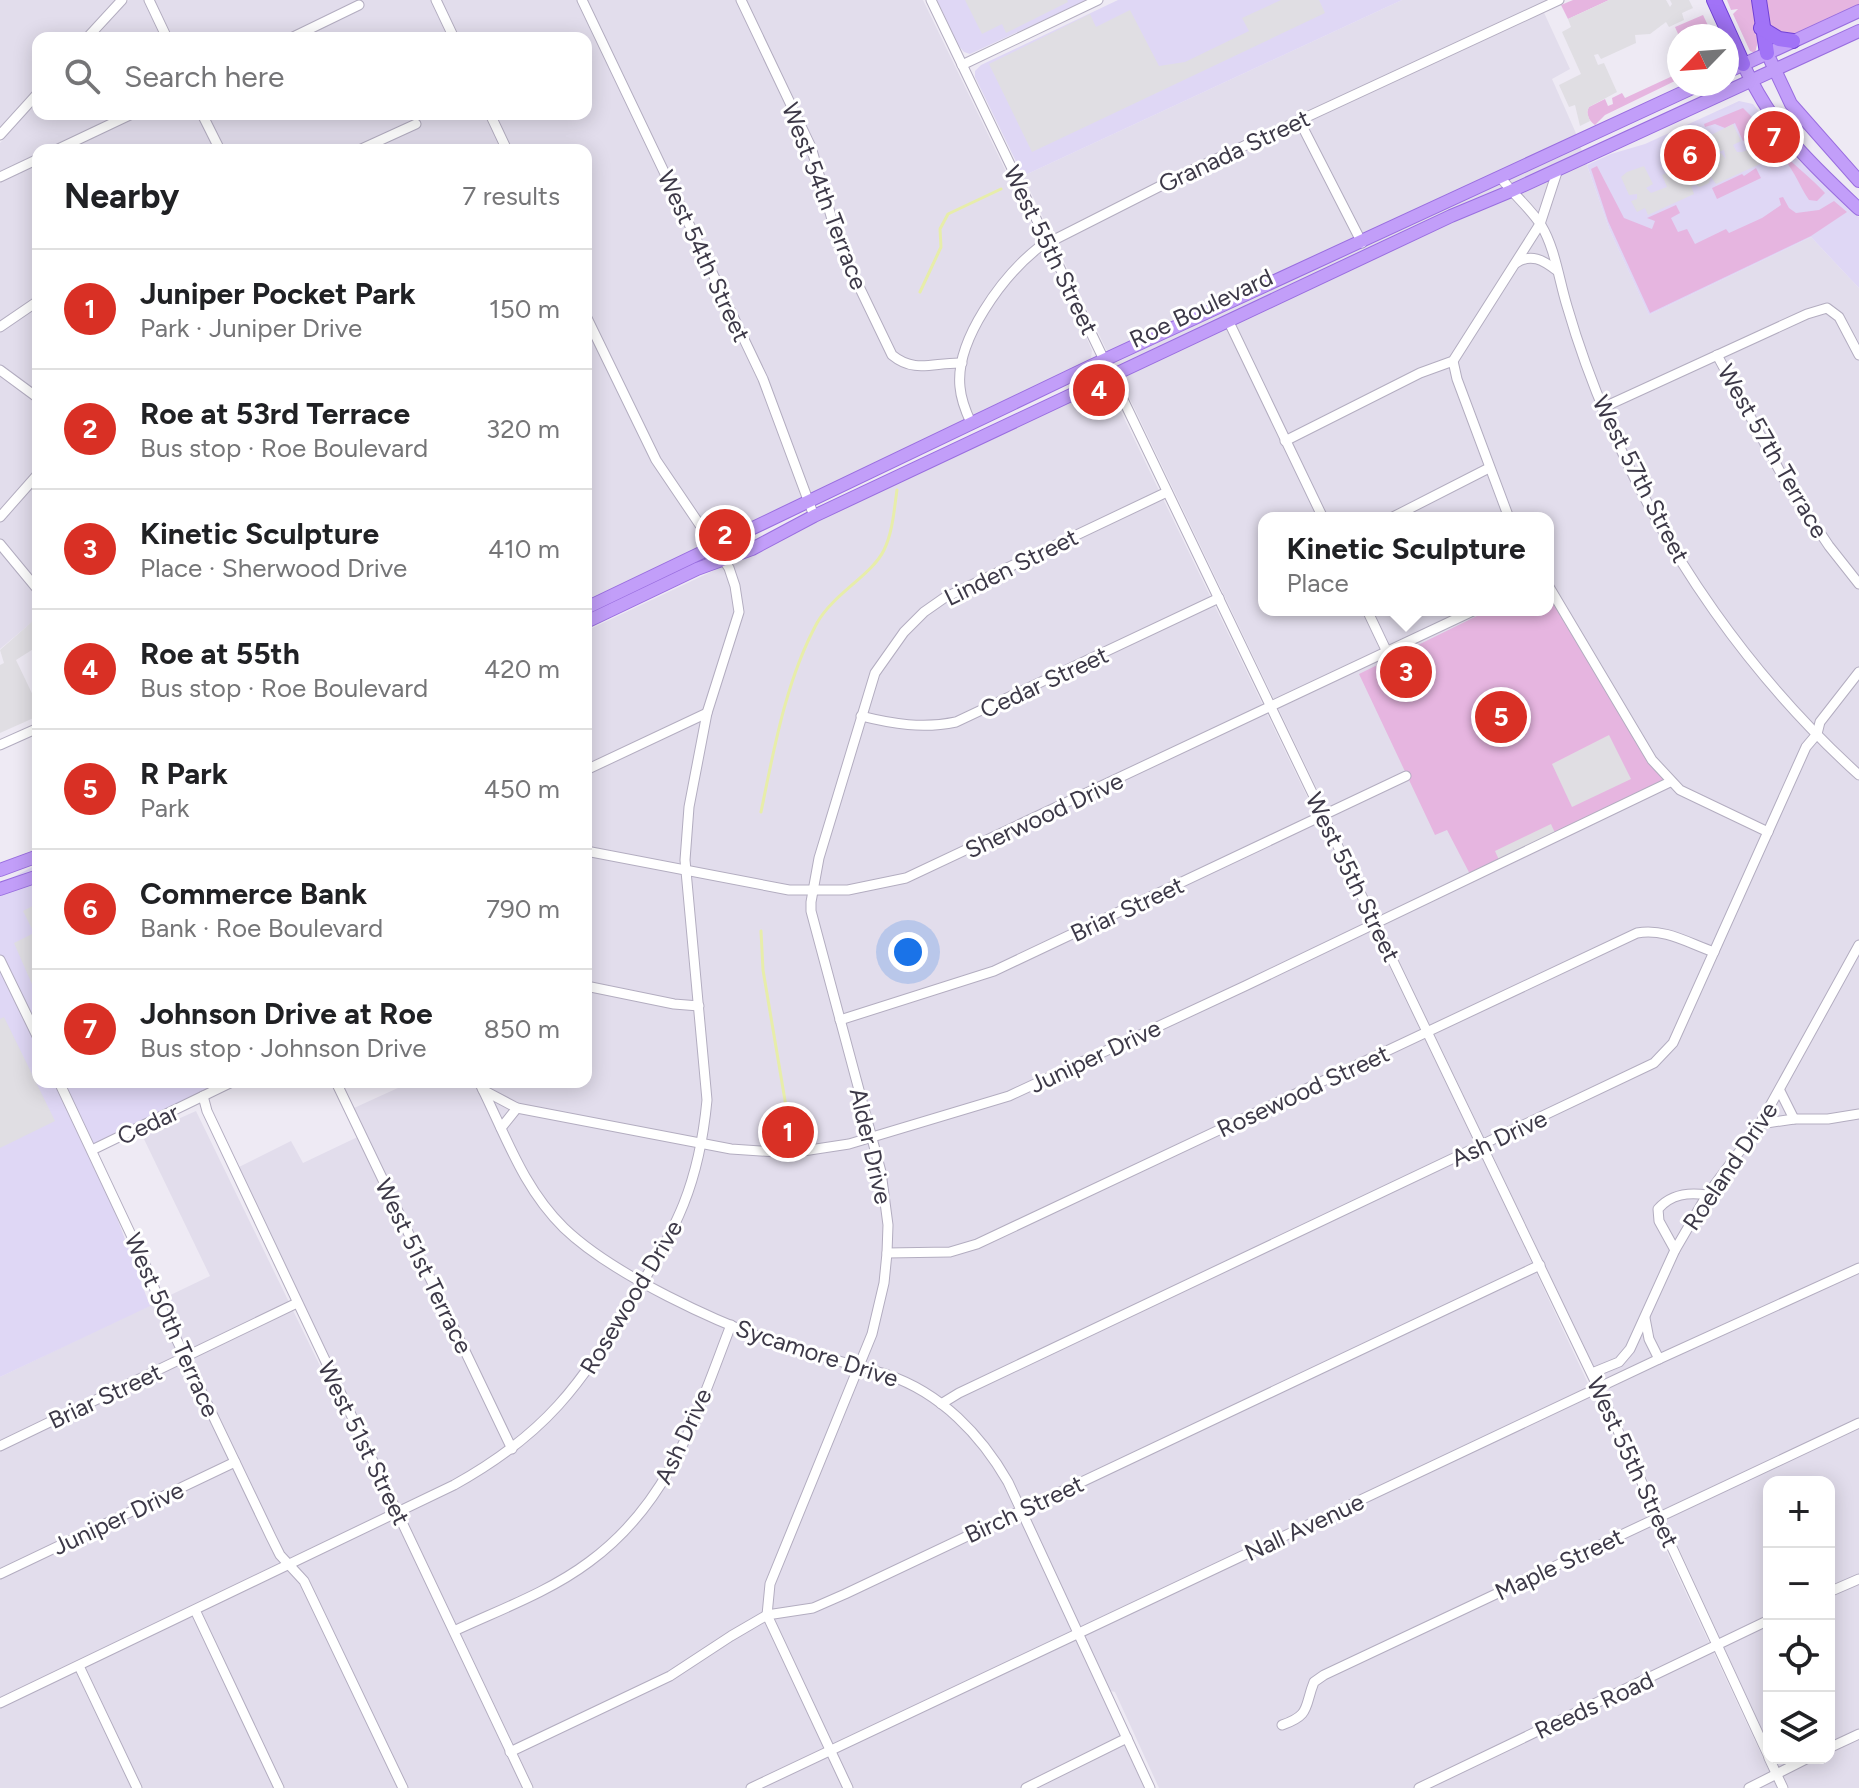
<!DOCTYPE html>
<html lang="en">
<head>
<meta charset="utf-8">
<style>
	body { margin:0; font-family:Figtree,sans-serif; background:#f2f2f2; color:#202124 }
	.controls { position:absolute; right:24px; bottom:24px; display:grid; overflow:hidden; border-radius:16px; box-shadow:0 4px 20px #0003 }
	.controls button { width:72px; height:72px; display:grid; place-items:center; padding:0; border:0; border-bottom:2px solid #e0e0e0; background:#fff; color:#202124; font:40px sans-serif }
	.compass { position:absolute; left:1667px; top:24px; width:72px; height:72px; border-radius:50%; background:#fff; box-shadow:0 4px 20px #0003; rotate:245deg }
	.you { position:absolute; left:908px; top:952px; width:28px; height:28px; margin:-20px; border:6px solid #fff; border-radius:50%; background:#1a73e8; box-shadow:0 0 0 12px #1a73e833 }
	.badge { display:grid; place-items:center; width:52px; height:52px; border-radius:50%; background:#d93025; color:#fff; font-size:26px; font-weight:700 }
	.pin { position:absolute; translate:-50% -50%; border:4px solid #fff; box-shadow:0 2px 8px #0006 }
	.popup { position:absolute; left:1258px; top:512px; width:296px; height:104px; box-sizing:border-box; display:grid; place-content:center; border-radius:16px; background:#fff; filter:drop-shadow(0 2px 6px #0005); font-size:26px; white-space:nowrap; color:#757577 }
	.popup b { font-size:30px; color:#202124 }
	.popup::after { content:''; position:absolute; left:50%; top:100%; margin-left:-16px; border:16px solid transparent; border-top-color:#fff }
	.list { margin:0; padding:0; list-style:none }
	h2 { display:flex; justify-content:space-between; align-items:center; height:104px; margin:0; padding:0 32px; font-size:34px }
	h2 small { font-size:26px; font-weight:400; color:#757577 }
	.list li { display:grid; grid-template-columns:52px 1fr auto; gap:24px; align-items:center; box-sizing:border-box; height:120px; padding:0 32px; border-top:2px solid #e0e0e0 }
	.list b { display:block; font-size:30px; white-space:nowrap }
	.list p { margin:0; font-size:26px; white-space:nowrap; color:#757577 }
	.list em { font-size:26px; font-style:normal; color:#757577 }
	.icon { flex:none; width:44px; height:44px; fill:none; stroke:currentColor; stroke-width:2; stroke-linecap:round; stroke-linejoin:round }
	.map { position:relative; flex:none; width:1859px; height:1788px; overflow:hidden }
	.search { position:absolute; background:#fff; box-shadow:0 4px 20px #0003; left:32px; top:32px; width:560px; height:88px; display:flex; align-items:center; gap:20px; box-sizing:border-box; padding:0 28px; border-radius:16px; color:#757577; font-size:30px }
	.panel { position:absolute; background:#fff; box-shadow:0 4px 20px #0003; left:32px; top:144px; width:560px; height:944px; border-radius:16px }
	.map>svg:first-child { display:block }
</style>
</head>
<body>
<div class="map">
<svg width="1859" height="1788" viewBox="0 0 1859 1788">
	<rect width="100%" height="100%" fill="#eeeaf4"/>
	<g fill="#e2ddec" fill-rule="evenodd">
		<polygon points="0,0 115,0 81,38 38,38 38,85 0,127"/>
		<polygon points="129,0 923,0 1088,341 1092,351 1091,358 1088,362 586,602 586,150 38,150 38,617 0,649 0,143 38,101 38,114 586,114 586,38 95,38"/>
		<path d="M 1402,0 L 1549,0 L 1540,4 L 1570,69 L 1552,79 L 1575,131 L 1610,231 L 1649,315 L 1811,237 L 1859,288 L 1859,1788 L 1789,1788 L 1775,1758 L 1829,1758 L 1829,1482 L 1769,1482 L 1769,1745 L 1632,1446 L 1023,176 ZM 1264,518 L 1548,518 L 1548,610 L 1264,610 Z"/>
		<polygon points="1105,385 1109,387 1507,1210 1777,1788 1159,1788 1115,1692 1099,1688 1144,1788 534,1788 239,1167 291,1141 303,1163 366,1133 354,1108 411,1082 586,1082 586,631"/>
		<polygon points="196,1111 427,1586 522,1788 0,1788 0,1377 210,1276 142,1135"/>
	</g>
	<g fill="#dfd7f5">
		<polygon points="937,0 1087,0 970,54 964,52 958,45"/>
		<polygon points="1118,0 1402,0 1023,176 975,77 975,71 981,65"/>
		<polygon points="1739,101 1753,104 1797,159 1859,217 1859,288 1811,237 1649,315 1610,231 1587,165 1611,154 1645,144"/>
		<polygon points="38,864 38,1082 228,1082 92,1151 150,1306 0,1377 0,884"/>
	</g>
	<g fill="#e6b5e0">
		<polygon points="1573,0 1609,0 1568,19 1561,5"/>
		<polygon points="1727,0 1753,0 1758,41 1755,53 1750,51 1733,14 1738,9 1731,10"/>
		<polygon points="1765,0 1859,0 1859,5 1797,34 1786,37 1769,25"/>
		<polygon points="1703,15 1713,36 1679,36 1675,27"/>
		<path d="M 1679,73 L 1679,79 L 1605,115 L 1595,125 C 1589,121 1585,113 1589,107 L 1605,99 L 1608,106 L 1613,104 L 1612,98 L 1622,93 L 1625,98 Z"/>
		<polygon points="1743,108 1762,127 1743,141 1735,123 1725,128 1715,124 1705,127 1704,124"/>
		<path d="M 1763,128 C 1775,152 1806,172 1825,193 L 1817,201 L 1809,200 C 1796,181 1787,149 1761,145 L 1751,148 L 1747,141 Z"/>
		<polygon points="1597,166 1624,218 1652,229 1655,221 1647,218 1676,205 1680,213 1671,218 1678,232 1687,229 1695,244 1726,229 1729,233 1762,218 1781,205 1779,198 1783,197 1789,208 1796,213 1819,210 1834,201 1847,212 1811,236 1650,313 1608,221 1591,169"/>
		<polygon points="1756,168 1761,178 1717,199 1712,188 1742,174 1744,176"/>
		<polygon points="1548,596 1652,760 1670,782 1472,878 1447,830 1435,835 1359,674 1489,610 1548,610"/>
		<polygon points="800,1114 807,1148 771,1149 773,1115"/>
	</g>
	<g fill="#e0dee3">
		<polygon points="965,0 1067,0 1068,2 1006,33 1002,24 982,34"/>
		<polygon points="1281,0 1319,0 1325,13 1032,152 989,64 1090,14 1096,27 1130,10 1159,66 1185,62 1249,31 1242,18"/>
		<polygon points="1609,0 1666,0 1670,7 1672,4 1670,0 1689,0 1693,8 1682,13 1684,20 1669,27 1666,22 1650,34 1635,35 1636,43 1601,59 1598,54 1594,55 1598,65 1604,63 1617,92 1589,107 1587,112 1590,121 1580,126 1575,105 1569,107 1559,85 1581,74 1562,32 1571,27 1568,19"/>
		<polygon points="1733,124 1741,141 1733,145 1737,152 1742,152 1755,147 1762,163 1716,184 1711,177 1709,183 1700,187 1696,185 1691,186 1694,194 1648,215 1645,208 1637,212 1631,201 1637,199 1637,194 1629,195 1621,177 1627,172 1644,166 1653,184 1646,188 1651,193 1667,187 1662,175 1687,164 1692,173 1695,174 1693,166 1721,153 1726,159 1724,150 1717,153 1709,136"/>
		<polygon points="34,620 38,628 38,646 16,660 38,706 38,716 0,733 0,665 4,663 0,650"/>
		<polygon points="1609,735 1631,779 1572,807 1552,764"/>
		<polygon points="1551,824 1555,833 1499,860 1495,851"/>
		<polygon points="38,903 38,998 14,943 34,933 23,911"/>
		<polygon points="4,1017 55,1121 0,1148 0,1019"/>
	</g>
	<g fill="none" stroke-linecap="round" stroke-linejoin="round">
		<g stroke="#e7edaa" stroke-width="3">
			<polyline points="920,292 941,247 940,229 948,214 1001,189"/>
			<path d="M 761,812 C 774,749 786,680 817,623 C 833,594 872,575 884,550 C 893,531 894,510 897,490"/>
			<polyline points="761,931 763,970 790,1130"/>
		</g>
		<g stroke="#b3adc0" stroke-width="11">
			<g id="minor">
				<polyline points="149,0 167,38"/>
				<polyline points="436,0 454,38"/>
				<polyline points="582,0 763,379 814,516"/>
				<path d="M 741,0 L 811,147 L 840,247 L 892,355 C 915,374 934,362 962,363"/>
				<polyline points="931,0 1595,1381 1769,1757"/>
				<polyline points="87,38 122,0"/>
				<polyline points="291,38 359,5"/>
				<polyline points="962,65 1098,0"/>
				<polyline points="202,114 220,150"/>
				<polyline points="490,114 507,150"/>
				<polyline points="1299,120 1362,243"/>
				<polyline points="0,135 38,93"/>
				<polyline points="56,150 132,114"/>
				<polyline points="359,150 416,124"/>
				<polyline points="0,177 38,159"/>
				<path d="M 1501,178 C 1513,194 1530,208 1541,225 C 1555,248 1559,280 1567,306 C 1578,344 1592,383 1608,420 C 1664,554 1752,678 1859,775"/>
				<path d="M 1516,263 C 1531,253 1543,260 1556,270"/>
				<polyline points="1228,320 1323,518"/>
				<polyline points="0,327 38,301"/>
				<polyline points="1717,355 1784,479 1829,546 1859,584"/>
				<polyline points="1453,361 1457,379 1509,518"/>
				<polyline points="0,370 38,398"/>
				<polyline points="1602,408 1807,314 1827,308 1839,317 1859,355"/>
				<path d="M 971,423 C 966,412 961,400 960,387 C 955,340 1003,276 1038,248 L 1188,172 L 1559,0"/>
				<polyline points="1285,441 1420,373 1453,361 1540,224 1558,169"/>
				<polyline points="0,517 38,474"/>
				<polyline points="1391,518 1489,468"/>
				<polyline points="0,544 38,590"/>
				<polyline points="1548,585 1652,760 1680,790 1768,832"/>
				<polyline points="1367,610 1387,652"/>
				<path d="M 861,716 C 893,724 923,729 956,722 L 1219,598"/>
				<polyline points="0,745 38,728"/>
				<polyline points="586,770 707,713"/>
				<polyline points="586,851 789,890 848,890 906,878 1475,610"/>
				<polyline points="0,960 38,1038"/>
				<polyline points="586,986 674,1004 699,1006"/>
				<polyline points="840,1020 994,971 1406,776"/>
				<polyline points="59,1082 149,1273 161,1307 271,1537 280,1555 304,1581 403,1788"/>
				<polyline points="336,1082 512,1449"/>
				<path d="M 479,1082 C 505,1133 522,1187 564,1228 C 613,1275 719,1324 783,1345 C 818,1357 854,1364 888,1375 C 941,1393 981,1435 1008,1482 L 1150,1788"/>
				<polyline points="483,1090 517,1108 731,1149 790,1153 849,1144 1009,1096 1245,986 1670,782"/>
				<polyline points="1780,1091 1794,1119"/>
				<polyline points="203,1096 207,1111 528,1788"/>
				<polyline points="1760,1124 1794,1119 1828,1119 1859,1114"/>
				<polyline points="501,1128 517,1108"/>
				<polyline points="92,1150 232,1082"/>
				<path d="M 1675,1250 L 1659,1221 L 1658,1209 C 1671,1194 1688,1192 1707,1195"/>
				<path d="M 887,1253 L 950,1252 L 977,1244 L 1637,933 C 1665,928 1688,943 1714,952"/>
				<polyline points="1645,1318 1649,1339 1659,1359"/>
				<polyline points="1592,1373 1619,1362 1630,1349 1675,1250 1707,1195 1760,1124 1859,945"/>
				<polyline points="941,1404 959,1393 1654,1063 1673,1043 1806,747 1817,734 1820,722 1859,672"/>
				<polyline points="0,1446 297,1303"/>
				<polyline points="0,1574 235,1462"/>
				<polyline points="1829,1592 1859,1579"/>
				<polyline points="195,1610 279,1788"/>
				<path d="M 454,1631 C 499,1610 549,1592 589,1562 C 671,1502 696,1415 731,1325"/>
				<polyline points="79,1666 137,1788"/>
				<path d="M 0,1703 L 454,1485 C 546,1434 580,1386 633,1298 C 677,1227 699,1185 707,1100 L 685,860 L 689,807 L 707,713 L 739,612 L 735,586 L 729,568 L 656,460 L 586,316"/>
				<path d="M 1282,1725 C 1311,1715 1304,1707 1314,1682 L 1324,1675 L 1859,1423"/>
				<polyline points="1829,1748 1859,1734"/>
				<polyline points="510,1752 670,1676 731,1636 767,1615 813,1608 845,1594 1540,1265"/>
				<polyline points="1769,1758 1783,1788"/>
				<polyline points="751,1788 1659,1359 1859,1268"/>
				<polyline points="848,1788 767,1615 770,1584 872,1334 884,1283 887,1253 888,1225 881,1172 811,911 811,902 819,858 875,673 904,632 924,612 944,598 1167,492"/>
				<polyline points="1026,1788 1127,1738"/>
				<polyline points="1419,1788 1769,1620"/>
				<polyline points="1749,1788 1808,1758"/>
			</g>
		</g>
		<g stroke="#996edf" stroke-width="14">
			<g id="major">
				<polyline points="1767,53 1791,104 1859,181"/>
				<path d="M 1743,64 C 1774,130 1807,160 1859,209"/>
				<polyline points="1727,72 1859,11"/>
				<polyline points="586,608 1091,366 1701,84"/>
				<polyline points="586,622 697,569 752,549 814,516 1451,216 1511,191 1859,31"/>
				<polyline points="0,870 38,856"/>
				<polyline points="0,889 38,876"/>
			</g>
		</g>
		<g stroke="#7142d6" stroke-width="16">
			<g id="highway">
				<polyline points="1714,0 1743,64"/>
				<polyline points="1759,0 1767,53"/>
				<polyline points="1761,28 1779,39 1793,41"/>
			</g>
		</g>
		<use href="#minor" stroke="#fff" stroke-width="9"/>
		<use href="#major" stroke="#c29ef9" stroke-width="12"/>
		<use href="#highway" stroke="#a173f7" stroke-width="14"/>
	</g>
	<g text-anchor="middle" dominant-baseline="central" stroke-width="6" stroke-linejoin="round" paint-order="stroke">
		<g font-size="24" fill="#3d3948" stroke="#fff">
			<text transform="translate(1234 151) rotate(-25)">Granada Street</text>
			<text transform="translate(825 196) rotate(69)">West 54th Terrace</text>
			<text transform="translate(1051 250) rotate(64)">West 55th Street</text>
			<text transform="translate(704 256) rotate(65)">West 54th Street</text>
			<text transform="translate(1201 308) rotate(-25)">Roe Boulevard</text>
			<text transform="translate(1773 451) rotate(60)">West 57th Terrace</text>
			<text transform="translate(1641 479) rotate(63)">West 57th Street</text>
			<text transform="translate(1011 567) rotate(-26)">Linden Street</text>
			<text transform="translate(1044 682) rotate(-25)">Cedar Street</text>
			<text transform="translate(1044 815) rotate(-25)">Sherwood Drive</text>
			<text transform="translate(1353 877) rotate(64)">West 55th Street</text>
			<text transform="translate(1127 909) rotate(-25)">Briar Street</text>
			<text transform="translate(1095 1056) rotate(-25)">Juniper Drive</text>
			<text transform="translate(1303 1091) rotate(-25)">Rosewood Street</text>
			<text transform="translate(148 1124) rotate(-25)">Cedar</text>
			<text transform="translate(1499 1138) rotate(-25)">Ash Drive</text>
			<text transform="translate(871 1146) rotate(77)">Alder Drive</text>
			<text transform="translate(1730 1166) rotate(-56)">Roeland Drive</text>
			<text transform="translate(424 1266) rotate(64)">West 51st Terrace</text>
			<text transform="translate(631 1297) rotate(-59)">Rosewood Drive</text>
			<text transform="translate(172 1325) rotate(66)">West 50th Terrace</text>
			<text transform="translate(817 1353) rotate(18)">Sycamore Drive</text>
			<text transform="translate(105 1396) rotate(-25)">Briar Street</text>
			<text transform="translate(683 1436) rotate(-65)">Ash Drive</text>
			<text transform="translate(364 1443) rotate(64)">West 51st Street</text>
			<text transform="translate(1633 1462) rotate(65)">West 55th Street</text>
			<text transform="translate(1024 1509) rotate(-25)">Birch Street</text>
			<text transform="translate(118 1518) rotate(-25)">Juniper Drive</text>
			<text transform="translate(1304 1527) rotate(-25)">Nall Avenue</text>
			<text transform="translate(1559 1564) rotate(-25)">Maple Street</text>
			<text transform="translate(1594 1705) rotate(-25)">Reeds Road</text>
		</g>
	</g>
</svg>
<div class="controls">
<button>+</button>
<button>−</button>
<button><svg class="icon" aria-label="locate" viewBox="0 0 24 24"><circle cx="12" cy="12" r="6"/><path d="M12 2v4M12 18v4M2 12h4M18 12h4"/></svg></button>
<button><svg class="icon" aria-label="layers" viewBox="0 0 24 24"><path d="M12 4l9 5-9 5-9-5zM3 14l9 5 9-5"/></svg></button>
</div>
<svg class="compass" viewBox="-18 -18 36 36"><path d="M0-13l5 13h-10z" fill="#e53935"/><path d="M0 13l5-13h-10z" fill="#757577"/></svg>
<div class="you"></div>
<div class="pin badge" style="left:788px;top:1132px">1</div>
<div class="pin badge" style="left:725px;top:535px">2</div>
<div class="pin badge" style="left:1406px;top:672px">3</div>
<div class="popup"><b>Kinetic Sculpture</b>Place</div>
<div class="pin badge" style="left:1099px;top:390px">4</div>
<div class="pin badge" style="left:1501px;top:717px">5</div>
<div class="pin badge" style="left:1690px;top:155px">6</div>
<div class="pin badge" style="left:1774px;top:137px">7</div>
<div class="search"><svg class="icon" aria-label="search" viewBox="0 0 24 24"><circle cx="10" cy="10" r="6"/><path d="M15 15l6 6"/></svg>Search here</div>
<section class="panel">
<h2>Nearby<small>7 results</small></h2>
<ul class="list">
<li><span class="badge">1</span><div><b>Juniper Pocket Park</b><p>Park · Juniper Drive</p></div><em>150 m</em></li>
<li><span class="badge">2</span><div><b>Roe at 53rd Terrace</b><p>Bus stop · Roe Boulevard</p></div><em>320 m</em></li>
<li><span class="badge">3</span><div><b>Kinetic Sculpture</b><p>Place · Sherwood Drive</p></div><em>410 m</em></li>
<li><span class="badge">4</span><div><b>Roe at 55th</b><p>Bus stop · Roe Boulevard</p></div><em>420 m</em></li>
<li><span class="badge">5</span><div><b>R Park</b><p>Park</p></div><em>450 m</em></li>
<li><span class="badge">6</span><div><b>Commerce Bank</b><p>Bank · Roe Boulevard</p></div><em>790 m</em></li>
<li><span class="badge">7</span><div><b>Johnson Drive at Roe</b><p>Bus stop · Johnson Drive</p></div><em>850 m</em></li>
</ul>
</section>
</div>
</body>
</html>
